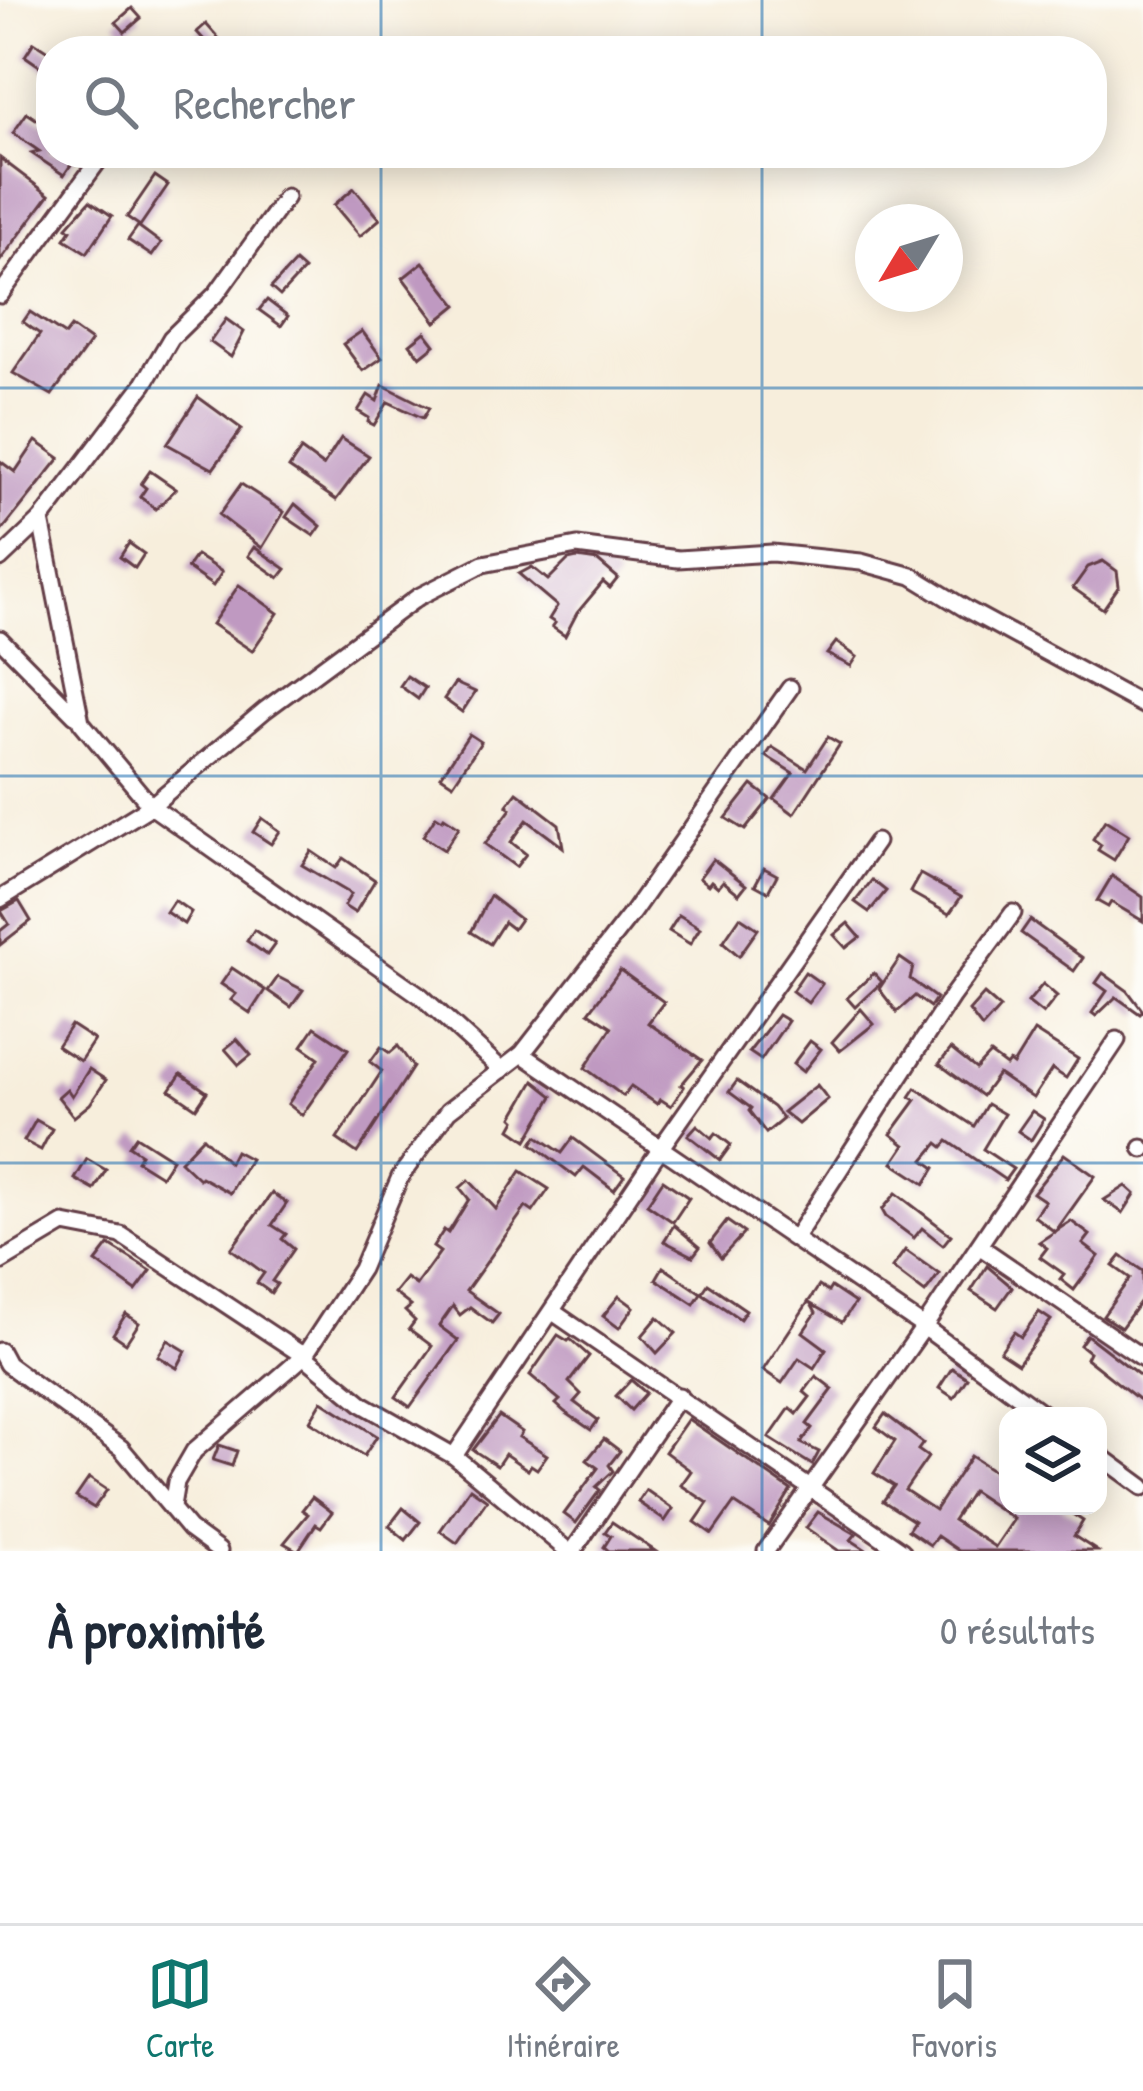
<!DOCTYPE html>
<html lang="fr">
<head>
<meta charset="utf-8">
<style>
	body { margin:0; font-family:"Patrick Hand",sans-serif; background:#f2f2f3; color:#1f2937 }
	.controls { position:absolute; right:36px; bottom:36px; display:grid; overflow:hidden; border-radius:24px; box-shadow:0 6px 30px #0003 }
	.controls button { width:108px; height:108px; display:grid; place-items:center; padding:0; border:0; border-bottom:3px solid #e0e1e3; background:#fff; color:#1f2937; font:60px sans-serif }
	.compass { position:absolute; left:855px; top:204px; width:108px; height:108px; border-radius:50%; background:#fff; box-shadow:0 6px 30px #0003; rotate:232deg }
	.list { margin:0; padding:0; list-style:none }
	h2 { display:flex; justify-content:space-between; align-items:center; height:156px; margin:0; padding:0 48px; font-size:51px }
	h2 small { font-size:39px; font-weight:400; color:#747a83 }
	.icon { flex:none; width:66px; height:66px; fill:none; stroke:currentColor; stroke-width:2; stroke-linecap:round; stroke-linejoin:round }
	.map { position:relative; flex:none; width:1143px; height:1551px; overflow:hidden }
	.search { position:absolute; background:#fff; box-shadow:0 6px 30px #0003; left:36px; right:36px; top:36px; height:132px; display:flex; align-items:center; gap:30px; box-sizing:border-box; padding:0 42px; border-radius:48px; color:#747a83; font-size:45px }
	.sheet { height:372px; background:#fff }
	nav { display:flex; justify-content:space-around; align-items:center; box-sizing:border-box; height:168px; border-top:3px solid #e0e1e3; background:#fff; font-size:33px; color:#747a83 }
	nav a { display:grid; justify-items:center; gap:6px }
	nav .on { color:#0f766e }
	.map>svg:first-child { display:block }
</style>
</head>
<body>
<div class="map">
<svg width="1143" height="1551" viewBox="0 0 1143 1551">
	<rect width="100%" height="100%" fill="#fdfcf7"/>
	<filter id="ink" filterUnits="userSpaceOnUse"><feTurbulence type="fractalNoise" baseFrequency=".00833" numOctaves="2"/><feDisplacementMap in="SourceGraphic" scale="24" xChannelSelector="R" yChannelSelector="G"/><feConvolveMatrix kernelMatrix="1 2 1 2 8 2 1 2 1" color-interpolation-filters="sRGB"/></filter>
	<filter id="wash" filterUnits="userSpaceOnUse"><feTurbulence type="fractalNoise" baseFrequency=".004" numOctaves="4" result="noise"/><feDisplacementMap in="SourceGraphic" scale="48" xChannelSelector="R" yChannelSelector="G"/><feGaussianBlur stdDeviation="2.7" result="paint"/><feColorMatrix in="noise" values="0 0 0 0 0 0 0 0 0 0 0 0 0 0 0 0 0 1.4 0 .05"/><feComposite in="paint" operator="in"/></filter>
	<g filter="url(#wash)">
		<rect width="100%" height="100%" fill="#f7eedc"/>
		<g id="blocks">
			<g fill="#bf99c1" fill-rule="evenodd">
				<polygon points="132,8 141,18 125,32 116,22"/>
				<polygon points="206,24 230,51 214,51 197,32"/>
				<polygon points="34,42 51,53 51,74 25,56"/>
				<polygon points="27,113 51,129 51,153 79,153 64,175 31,153 39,151 13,133"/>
				<polygon points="0,158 49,195 0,261"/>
				<polygon points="155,176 168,185 140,226 127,217"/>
				<polygon points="354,188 380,219 360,236 334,205"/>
				<polygon points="90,201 112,216 87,253 65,239 71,230 67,227"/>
				<polygon points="138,226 161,243 152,256 128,240"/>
				<polygon points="295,262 304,270 280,296 271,288"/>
				<polygon points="423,262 457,305 436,322 403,278"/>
				<polygon points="267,300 288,316 281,326 259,310"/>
				<polygon points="30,312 65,335 71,327 91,341 52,395 13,373 40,334 23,322"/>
				<polygon points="226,319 244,332 231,357 210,342"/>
				<polygon points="362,331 382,358 363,371 343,344"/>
				<polygon points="425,332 435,345 420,357 410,344"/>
				<polygon points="383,385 429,408 423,418 388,402 374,425 368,422 369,418 358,411 368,395 377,401"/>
				<polygon points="198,397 242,429 213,469 167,444"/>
				<polygon points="341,438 369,456 336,500 289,468 301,450 323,466"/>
				<polygon points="36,441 60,458 0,533 0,461 15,472"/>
				<polygon points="150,471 176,489 156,509 140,497 146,488 141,484"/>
				<polygon points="241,484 284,512 262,548 219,515"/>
				<polygon points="295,504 321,526 314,536 286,517"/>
				<polygon points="129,543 144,554 135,568 120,557"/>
				<polygon points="254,547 286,569 279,578 248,556"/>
				<polygon points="196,555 222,572 213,586 187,568"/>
				<polygon points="577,558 598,561 618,578 610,588 603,582 577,613 565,636 552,627 555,623 549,619 557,606 519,574 532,567 548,580 568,560"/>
				<polygon points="1103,561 1117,571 1119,586 1103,609 1073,588 1088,567"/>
				<polygon points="239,585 278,613 252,651 212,624"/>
				<polygon points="836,642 857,657 851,666 827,654"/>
				<polygon points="407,676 425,688 418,699 400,686"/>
				<polygon points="455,683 475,692 462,712 444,699"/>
				<polygon points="469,734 481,742 453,784 441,776"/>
				<polygon points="828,737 840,744 794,814 774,799 793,773 766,756 772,747 807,769"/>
				<polygon points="752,785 770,799 745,830 726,818"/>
				<polygon points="517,792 559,824 563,847 527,820 511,842 526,854 516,867 485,844 511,809 507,805"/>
				<polygon points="436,816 442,820 444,817 459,827 444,850 423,836"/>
				<polygon points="262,818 280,831 271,844 253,832"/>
				<polygon points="1105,820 1129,835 1114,860 1098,850 1101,845 1093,839"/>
				<polygon points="311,851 336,868 343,858 375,880 355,913 344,906 351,894 302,865"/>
				<polygon points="713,859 746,885 739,894 723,881 718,887 711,881 708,885 699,878"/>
				<polygon points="764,868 777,875 768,892 755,885"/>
				<polygon points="920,874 961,897 949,914 910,892"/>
				<polygon points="1112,876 1143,897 1143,921 1111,902 1108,907 1097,901"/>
				<polygon points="872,880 886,891 869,912 855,902"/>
				<polygon points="490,896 520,919 513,929 504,922 490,944 471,932"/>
				<polygon points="174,900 191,912 184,924 166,912"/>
				<polygon points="19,901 31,921 0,945 0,931 9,924 1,911"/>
				<polygon points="679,915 700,928 690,944 669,931"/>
				<polygon points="740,917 758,929 739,956 723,942"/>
				<polygon points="1030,920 1083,958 1074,971 1021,933"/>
				<polygon points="848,923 860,937 846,948 834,935"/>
				<polygon points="254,930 275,944 267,955 247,941"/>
				<polygon points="900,958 913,967 910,979 936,998 930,1007 915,996 897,1012 879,989"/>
				<polygon points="232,968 265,990 250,1013 231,1000 236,994 221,984"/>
				<polygon points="620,970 664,1002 648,1023 702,1060 681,1085 684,1087 671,1106 660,1099 657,1104 631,1086 623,1096 585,1068 612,1027 589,1012"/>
				<polygon points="805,972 822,984 808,1003 792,991"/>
				<polygon points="874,973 882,982 855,1007 847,998"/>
				<polygon points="1103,973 1128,991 1143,1011 1140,1014 1116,997 1096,1016 1092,1013 1107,991 1096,983"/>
				<polygon points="278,977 303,990 291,1007 268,991"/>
				<polygon points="1043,984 1057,996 1043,1014 1028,1002"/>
				<polygon points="984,994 1000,1008 982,1028 969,1011"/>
				<polygon points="861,1009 874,1024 840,1051 832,1042"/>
				<polygon points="778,1015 788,1021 761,1060 749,1052"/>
				<polygon points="71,1025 94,1040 80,1061 57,1046"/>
				<polygon points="315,1027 348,1049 302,1115 288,1104 319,1058 302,1046"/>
				<polygon points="1034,1031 1078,1059 1066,1078 1052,1069 1033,1098 998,1074 982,1096 939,1064 951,1049 976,1069 990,1054 1006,1066 1009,1062 1013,1065"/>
				<polygon points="237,1039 251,1055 239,1065 225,1049"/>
				<polygon points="810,1041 821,1049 803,1072 793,1064"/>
				<polygon points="398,1046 413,1067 357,1153 337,1139 382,1071 370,1062 381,1047 390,1053"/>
				<polygon points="89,1069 106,1080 90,1104 74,1117 58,1097 67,1089 72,1096"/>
				<polygon points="181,1074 207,1092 196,1108 170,1090"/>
				<polygon points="534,1081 553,1096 527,1140 511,1129 516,1120 513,1117"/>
				<polygon points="737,1081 773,1107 783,1119 766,1133 749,1111 751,1108 729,1092"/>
				<polygon points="817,1085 828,1099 798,1124 783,1112"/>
				<polygon points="916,1088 974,1126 987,1104 1004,1114 983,1149 1013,1169 1005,1180 948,1141 943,1147 938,1143 924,1160 935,1168 925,1184 893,1163 905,1145 891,1134 916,1100 910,1097"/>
				<polygon points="1032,1111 1044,1119 1031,1140 1018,1131"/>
				<polygon points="36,1120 52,1129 41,1150 24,1141"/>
				<polygon points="697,1125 712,1138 716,1133 731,1145 720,1160 688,1135"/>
				<polygon points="136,1136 172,1159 161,1176 137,1161 141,1154 129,1146"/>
				<polygon points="537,1136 562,1153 573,1138 624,1176 614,1190 584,1167 576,1177 532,1144"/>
				<polygon points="203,1137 229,1163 235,1151 250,1159 230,1193 201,1177 199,1179 180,1161"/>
				<polygon points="1064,1154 1095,1176 1055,1232 1034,1216 1045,1201 1033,1193"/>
				<polygon points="87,1159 106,1170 94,1190 75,1179"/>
				<polygon points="521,1171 549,1189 533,1212 526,1207 466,1291 499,1314 492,1323 470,1307 460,1315 453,1306 439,1326 458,1340 410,1407 396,1397 432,1346 409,1329 415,1321 405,1311 411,1306 394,1293 406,1278 416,1285 440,1252 433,1247 444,1230 448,1233 469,1199 460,1188 469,1180 496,1209"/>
				<polygon points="663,1180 689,1198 673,1222 647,1204"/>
				<polygon points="1126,1186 1135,1194 1123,1213 1104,1200"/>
				<polygon points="272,1193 287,1203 272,1225 286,1234 282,1239 294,1249 272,1281 277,1284 271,1293 257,1283 264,1273 231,1249"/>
				<polygon points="896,1193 951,1235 943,1245 922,1228 914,1238 886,1217 882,1210"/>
				<polygon points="727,1221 744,1233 721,1258 710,1243"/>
				<polygon points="1071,1221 1090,1235 1083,1244 1099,1256 1074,1290 1060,1279 1064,1274 1040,1257 1047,1248 1039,1242"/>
				<polygon points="674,1225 700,1247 693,1256 664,1241"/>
				<polygon points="109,1245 151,1271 136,1291 96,1262"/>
				<polygon points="905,1250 939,1274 925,1293 892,1268"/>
				<polygon points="1121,1256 1143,1271 1143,1298 1121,1328 1103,1316 1130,1278 1113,1266"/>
				<polygon points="987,1266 1012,1287 997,1308 971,1291"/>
				<polygon points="663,1267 701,1293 694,1304 656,1279"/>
				<polygon points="708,1284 746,1310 740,1319 702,1293"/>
				<polygon points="819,1286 828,1292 831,1287 855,1303 842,1322 811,1304 816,1313 803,1332 826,1349 814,1368 799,1358 782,1383 763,1370"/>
				<polygon points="619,1296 634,1307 619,1328 603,1316"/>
				<polygon points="1039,1312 1051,1320 1018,1364 1000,1352 1014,1332 1021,1337"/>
				<polygon points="126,1314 139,1323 126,1343 113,1334"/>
				<polygon points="658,1317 676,1333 657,1353 642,1336"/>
				<polygon points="558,1335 568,1341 570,1339 589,1356 569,1382 581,1394 574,1402 598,1420 591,1430 565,1412 556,1404 560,1400 530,1375"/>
				<polygon points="1087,1335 1143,1378 1143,1403 1086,1358 1089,1352 1080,1345"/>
				<polygon points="168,1340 186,1351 177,1368 158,1356"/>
				<polygon points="952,1368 967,1378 954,1398 939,1388"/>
				<polygon points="816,1376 833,1389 807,1424 812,1428 801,1443 819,1452 812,1465 769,1438 790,1408 797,1414 810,1397 804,1392"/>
				<polygon points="631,1380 646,1393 631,1410 616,1396"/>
				<polygon points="322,1401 377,1436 364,1456 310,1421"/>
				<path d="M 885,1414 L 923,1443 L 918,1450 L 928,1457 L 905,1490 L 935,1510 L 971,1456 L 1008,1480 L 1008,1506 L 1060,1506 L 1083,1521 L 1074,1536 L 1097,1551 L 959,1551 L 937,1536 L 930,1545 L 908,1530 L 914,1521 L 883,1501 L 894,1486 L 874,1473 L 895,1441 L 876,1427 ZM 972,1491 L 1014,1519 L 995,1547 L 953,1520 Z"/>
				<polygon points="499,1416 522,1432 519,1437 547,1455 537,1469 531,1465 528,1470 505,1454 497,1466 473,1450"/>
				<polygon points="688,1419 791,1490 769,1526 734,1503 712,1534 695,1522 708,1503 681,1485 691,1471 665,1452"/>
				<polygon points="604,1439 620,1451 609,1465 613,1471 596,1487 600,1490 576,1523 564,1514 598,1468 587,1460"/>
				<polygon points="219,1445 237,1451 232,1466 213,1460"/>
				<polygon points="89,1478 107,1490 94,1508 76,1497"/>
				<polygon points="470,1488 487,1500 457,1543 440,1531"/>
				<polygon points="646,1490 673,1509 665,1521 638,1502"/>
				<polygon points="312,1497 332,1512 321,1527 316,1524 298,1551 284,1543 308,1514 302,1510"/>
				<polygon points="403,1508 420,1522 406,1540 389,1526"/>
				<polygon points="818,1512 856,1534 851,1540 868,1551 839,1551 806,1528"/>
				<polygon points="612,1522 655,1551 609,1551 604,1547 611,1536 605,1532"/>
			</g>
		</g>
	</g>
	<g filter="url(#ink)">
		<use href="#blocks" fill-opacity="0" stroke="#643e46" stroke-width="3"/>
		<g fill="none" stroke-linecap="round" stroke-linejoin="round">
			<g stroke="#643e46" stroke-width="21">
				<g id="street">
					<polyline points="0,295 104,153"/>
					<polyline points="41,520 81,722 151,806 421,996 502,1070"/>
					<polyline points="0,559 41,520 144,384 171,338 217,293 286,197"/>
					<polyline points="0,639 75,715"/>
					<polyline points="0,899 151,806 265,710 418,597 483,564 577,546 678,559 772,553 861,562 912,576 966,609 1143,705"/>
					<polyline points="522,1054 924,1327 1046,1416"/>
					<polyline points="1142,1148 1143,1149"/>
					<polyline points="795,1238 952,996 1013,913"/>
					<polyline points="979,1246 1143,1358"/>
					<polyline points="0,1262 64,1224 121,1235 304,1356 364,1405 454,1456 568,1551"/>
					<polyline points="553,1312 902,1551"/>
					<polyline points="0,1351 7,1364 121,1448 189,1529 219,1551"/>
					<polyline points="1098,1454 1143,1487"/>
					<polyline points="454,1456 662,1146 876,842"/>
					<polyline points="172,1506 176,1482 194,1451 304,1356 361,1269 400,1177 448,1111 522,1054 632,913 790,688"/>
					<polyline points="573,1551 679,1396"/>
					<polyline points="766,1551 924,1327 1117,1040"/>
				</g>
			</g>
			<use href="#street" stroke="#fff" stroke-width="15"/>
		</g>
	</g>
	<path fill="none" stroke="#1f6fb2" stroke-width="3" stroke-opacity="0.55" d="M 381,0 L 381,51M 762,0 L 762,51M 381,153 L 381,1551M 762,153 L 762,1551M 0,388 L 1143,388M 0,776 L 1143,776M 0,1163 L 1143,1163"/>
</svg>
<div class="controls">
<button><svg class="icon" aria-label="layers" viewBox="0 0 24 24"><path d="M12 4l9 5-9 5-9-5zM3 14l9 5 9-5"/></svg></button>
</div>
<svg class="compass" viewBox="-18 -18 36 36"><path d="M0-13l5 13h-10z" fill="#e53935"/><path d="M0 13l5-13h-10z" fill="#747a83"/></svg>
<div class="search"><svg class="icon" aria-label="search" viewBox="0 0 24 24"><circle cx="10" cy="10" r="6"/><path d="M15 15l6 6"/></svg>Rechercher</div>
</div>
<section class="sheet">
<h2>À proximité<small>0 résultats</small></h2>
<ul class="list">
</ul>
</section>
<nav>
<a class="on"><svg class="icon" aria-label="map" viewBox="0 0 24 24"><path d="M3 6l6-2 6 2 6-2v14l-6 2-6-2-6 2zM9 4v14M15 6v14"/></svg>Carte</a>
<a><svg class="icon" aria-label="directions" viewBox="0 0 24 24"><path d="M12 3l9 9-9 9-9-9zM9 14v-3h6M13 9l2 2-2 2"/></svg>Itinéraire</a>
<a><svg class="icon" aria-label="saved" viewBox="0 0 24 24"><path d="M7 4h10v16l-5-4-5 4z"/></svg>Favoris</a>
</nav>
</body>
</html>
